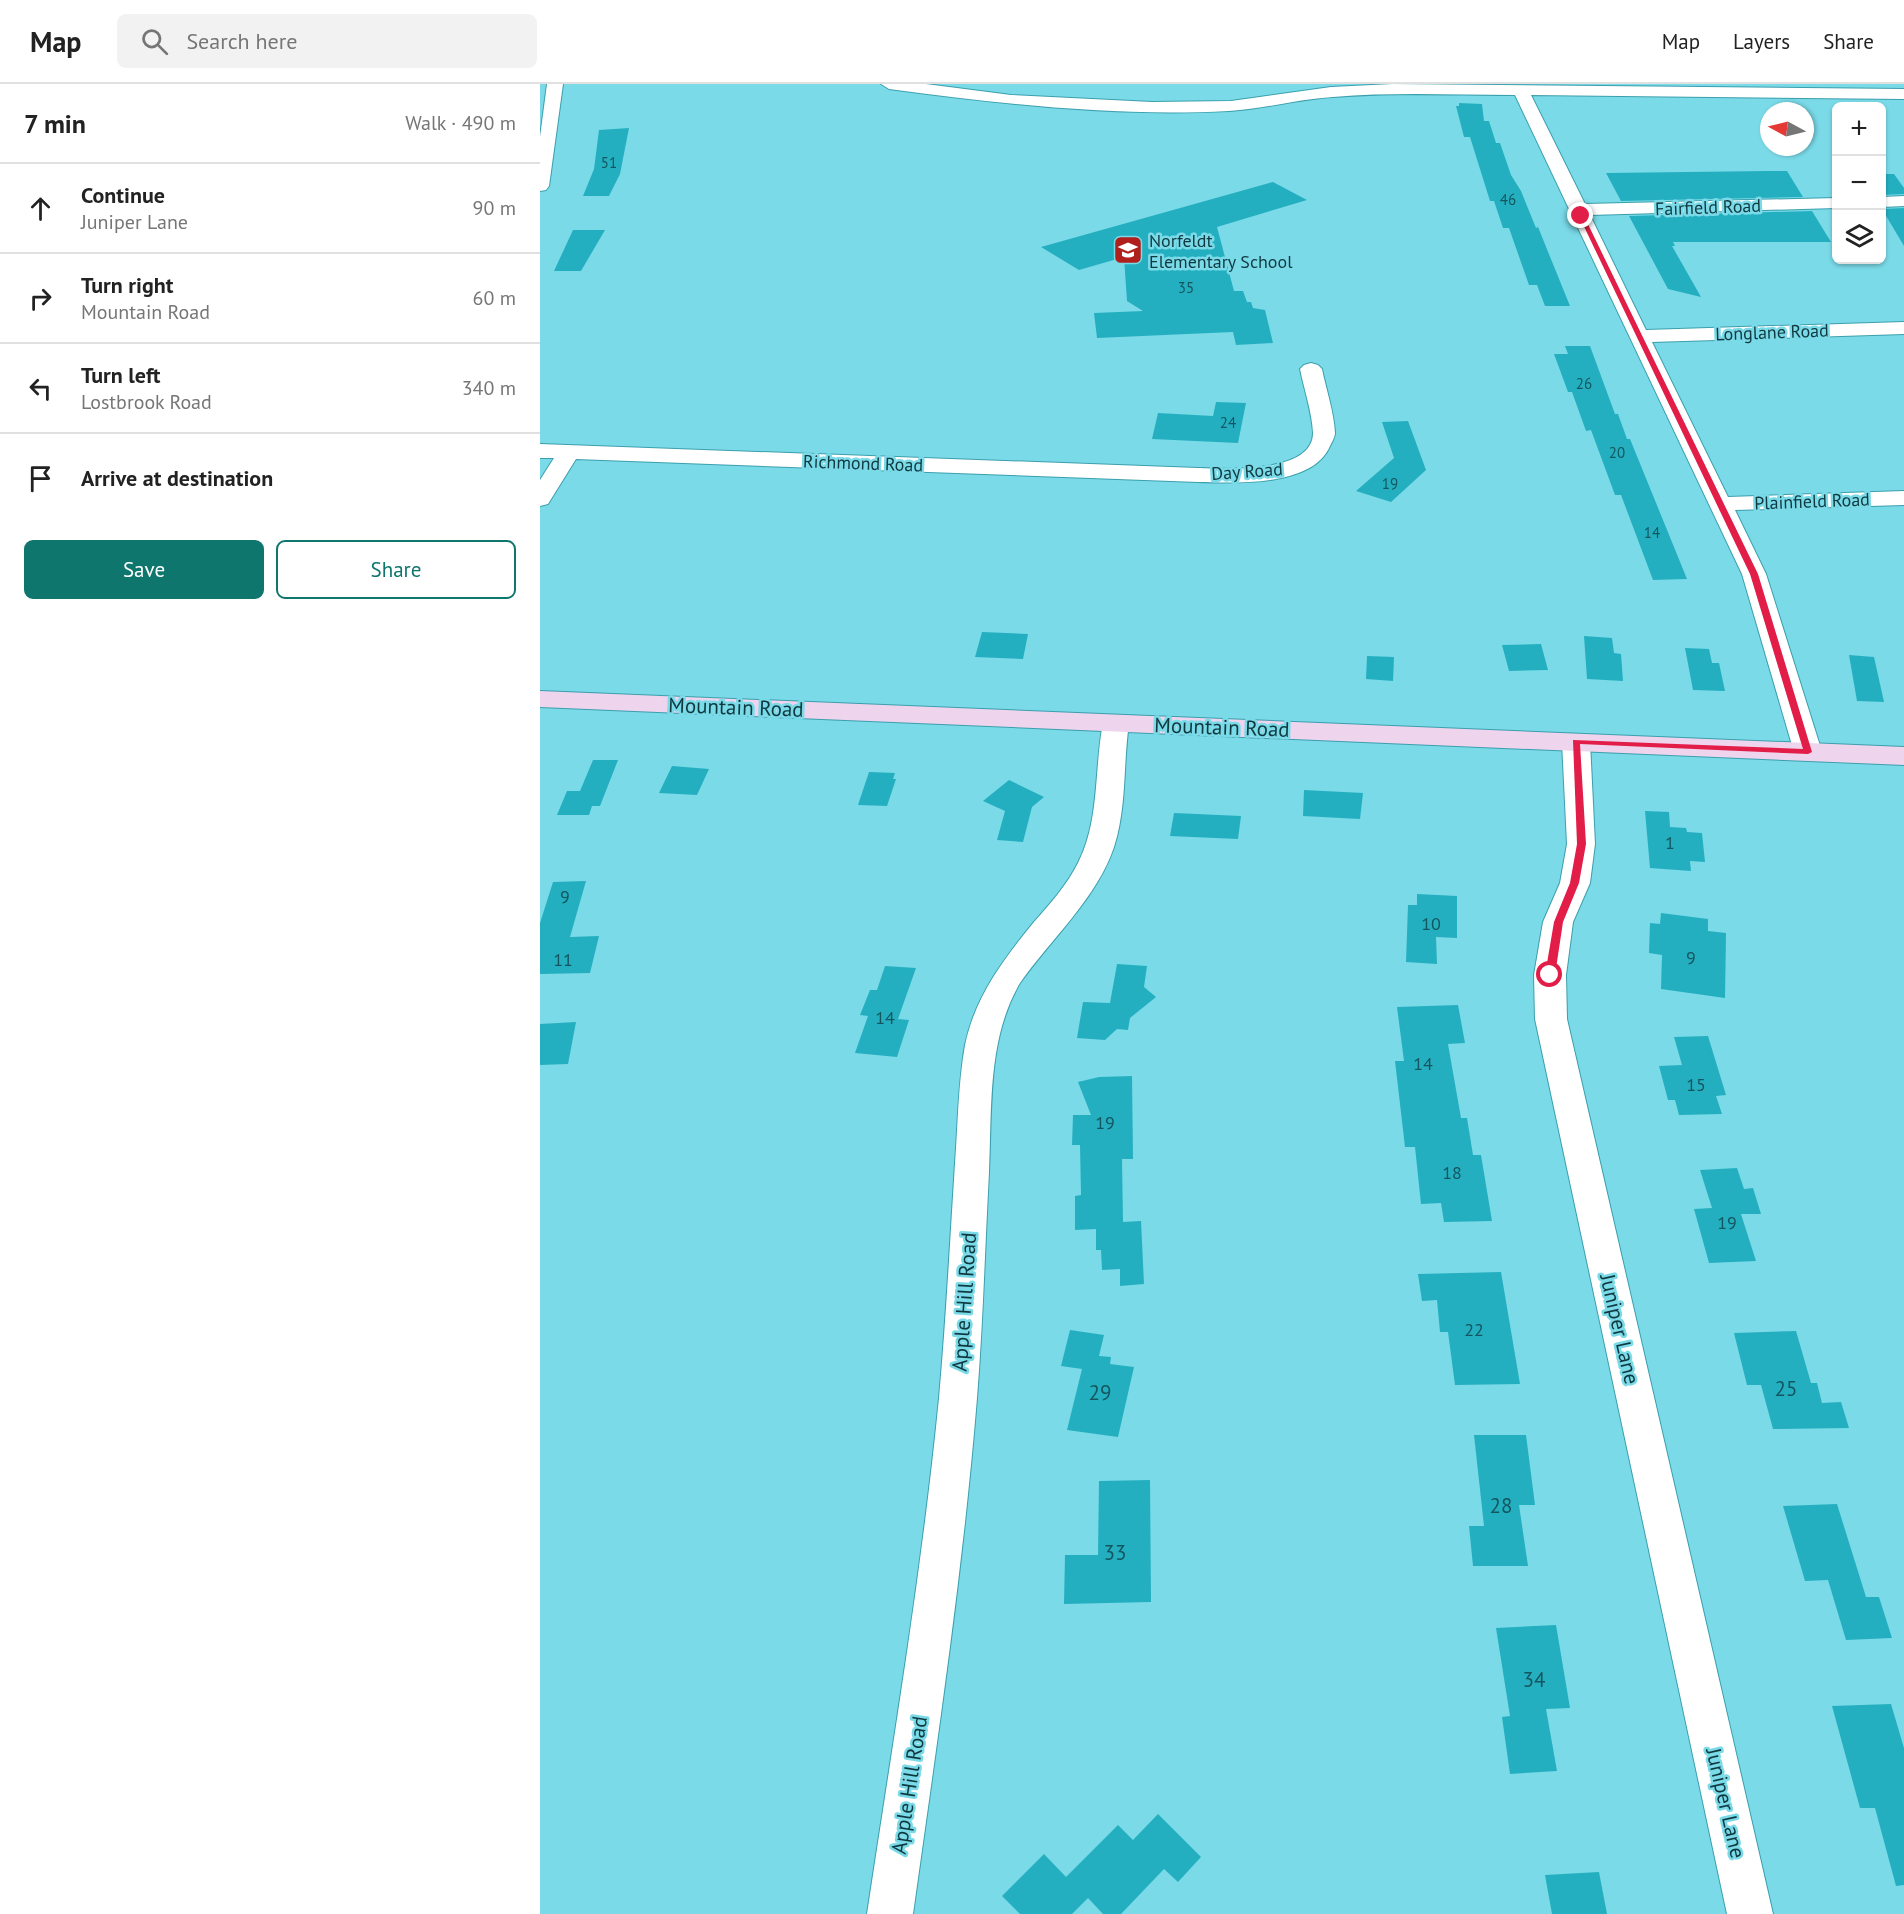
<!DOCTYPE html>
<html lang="en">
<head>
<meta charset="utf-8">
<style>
	body { margin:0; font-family:"PT Sans",sans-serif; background:#f2f2f2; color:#222 }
	.controls { position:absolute; right:18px; top:18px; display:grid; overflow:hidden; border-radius:9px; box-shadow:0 2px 4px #0004 }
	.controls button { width:54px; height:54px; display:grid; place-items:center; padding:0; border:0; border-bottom:2px solid #e0e0e0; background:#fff; color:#222; font:30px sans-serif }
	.compass { position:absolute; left:1220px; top:18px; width:54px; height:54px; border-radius:50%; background:#fff; box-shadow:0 2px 4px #0004; rotate:277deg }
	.stop { position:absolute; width:18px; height:18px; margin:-14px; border:4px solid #e11d48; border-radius:50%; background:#fff }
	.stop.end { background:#e11d48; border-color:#fff; box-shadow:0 2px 6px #0008 }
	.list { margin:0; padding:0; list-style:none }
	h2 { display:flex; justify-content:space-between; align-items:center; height:78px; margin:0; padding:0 24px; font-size:26px }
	h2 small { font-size:20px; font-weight:400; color:#767676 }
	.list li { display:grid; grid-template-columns:39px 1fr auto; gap:18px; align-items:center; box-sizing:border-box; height:90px; padding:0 24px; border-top:2px solid #e0e0e0 }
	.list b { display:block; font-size:22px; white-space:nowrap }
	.list p { margin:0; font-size:20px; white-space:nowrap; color:#767676 }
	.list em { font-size:20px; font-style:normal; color:#767676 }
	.actions { display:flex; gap:12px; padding:18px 24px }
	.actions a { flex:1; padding:14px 0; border:2px solid #0f766e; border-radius:9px; text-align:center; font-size:21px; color:#0f766e }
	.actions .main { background:#0f766e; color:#fff }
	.icon { flex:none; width:33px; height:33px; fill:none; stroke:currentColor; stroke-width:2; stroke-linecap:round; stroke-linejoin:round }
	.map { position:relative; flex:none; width:1364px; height:1830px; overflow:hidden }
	header { display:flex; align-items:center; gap:36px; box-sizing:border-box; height:84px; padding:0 30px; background:#fff; border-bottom:2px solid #e0e0e0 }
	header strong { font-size:28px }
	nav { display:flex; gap:33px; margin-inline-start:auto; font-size:21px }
	.search { width:420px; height:54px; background:#f2f2f2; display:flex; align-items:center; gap:15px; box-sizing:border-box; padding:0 21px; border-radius:9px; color:#767676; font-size:22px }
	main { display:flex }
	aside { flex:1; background:#fff }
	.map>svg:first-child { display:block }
</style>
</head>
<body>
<header>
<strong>Map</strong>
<div class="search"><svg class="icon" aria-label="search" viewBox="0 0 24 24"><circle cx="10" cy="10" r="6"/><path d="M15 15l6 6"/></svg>Search here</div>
<nav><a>Map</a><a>Layers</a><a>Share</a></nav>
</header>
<main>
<aside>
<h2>7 min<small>Walk · 490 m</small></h2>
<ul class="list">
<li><svg class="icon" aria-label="ahead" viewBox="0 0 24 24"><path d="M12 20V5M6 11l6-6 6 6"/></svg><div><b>Continue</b><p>Juniper Lane</p></div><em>90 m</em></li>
<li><svg class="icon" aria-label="right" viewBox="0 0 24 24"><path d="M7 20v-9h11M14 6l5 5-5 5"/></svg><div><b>Turn right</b><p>Mountain Road</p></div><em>60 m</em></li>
<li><svg class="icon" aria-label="left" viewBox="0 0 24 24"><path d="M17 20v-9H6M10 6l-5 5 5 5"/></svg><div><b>Turn left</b><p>Lostbrook Road</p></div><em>340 m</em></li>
<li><svg class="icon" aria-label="arrive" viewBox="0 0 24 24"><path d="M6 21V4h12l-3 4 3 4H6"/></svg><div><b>Arrive at destination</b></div></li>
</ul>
<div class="actions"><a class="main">Save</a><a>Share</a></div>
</aside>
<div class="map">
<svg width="1364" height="1830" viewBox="0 0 1364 1830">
	<rect width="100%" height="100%" fill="#7adae8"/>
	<g fill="#24afc0">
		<polygon points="919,19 942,20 944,37 949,37 956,59 960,59 971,91 981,107 996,144 998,143 1030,222 1005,222 997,201 989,201 969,144 963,144 954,117 950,117 930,53 924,53 916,22 919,22"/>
		<polygon points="89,44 80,90 69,112 43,112 54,85 59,46"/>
		<polygon points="1228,87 1247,87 1263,113 1081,117 1066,89"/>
		<polygon points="1341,90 1354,90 1364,104 1364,110 1341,111"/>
		<polygon points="733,98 767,116 677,143 694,207 703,207 707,218 711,218 713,224 725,226 733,259 696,261 693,248 557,254 554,229 603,227 587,217 584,173 539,186 501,163"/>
		<polygon points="1364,124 1364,162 1342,125"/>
		<polygon points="1272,127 1291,158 1133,158 1135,162 1132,162 1161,213 1128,205 1089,132"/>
		<polygon points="33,146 65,146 41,187 14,187"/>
		<polygon points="1025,262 1050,262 1075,330 1078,330 1087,355 1090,355 1147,495 1113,496 1081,411 1075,411 1051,346 1046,347 1032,308 1028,308 1014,270 1028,270"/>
		<polygon points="676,318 706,319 698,359 612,355 618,329 673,332"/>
		<polygon points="868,337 886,386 851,418 816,407 854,374 842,338"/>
		<polygon points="442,548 488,550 483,575 435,573"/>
		<polygon points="1044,552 1072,554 1074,569 1081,570 1083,597 1047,595"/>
		<polygon points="1001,560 1008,586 969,587 962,561"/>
		<polygon points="1145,564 1169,565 1172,579 1179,579 1185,607 1153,606"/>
		<polygon points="1309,571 1334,573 1344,618 1317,617"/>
		<polygon points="827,572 854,573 853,597 826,595"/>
		<polygon points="53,676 78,676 60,722 52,722 49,731 17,731 27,707 40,707"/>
		<polygon points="132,682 169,685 157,711 119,709"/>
		<polygon points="329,688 355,689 353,695 356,695 347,722 318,721"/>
		<polygon points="469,696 504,713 492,723 483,758 457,756 465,727 443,717"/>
		<polygon points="764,706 823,709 820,735 763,732"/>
		<polygon points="1105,727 1129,728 1130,743 1146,744 1147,748 1162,749 1165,778 1150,777 1151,787 1110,784"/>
		<polygon points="634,729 701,732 698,755 630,752"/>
		<polygon points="46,797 30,853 59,852 50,889 0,890 0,839 13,798"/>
		<polygon points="877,810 917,812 917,854 896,853 897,880 866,878 868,821 877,821"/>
		<polygon points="1121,829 1168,835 1168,847 1186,849 1185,914 1121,905 1122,871 1109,869 1110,839 1120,840"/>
		<polygon points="577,880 607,882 604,903 616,913 590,934 588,946 577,945 565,956 537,954 543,918 570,919"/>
		<polygon points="345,882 376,884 358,935 369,936 357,973 315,969 328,932 320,931 330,906 337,906"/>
		<polygon points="918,921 925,959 908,960 921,1034 927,1034 933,1071 941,1071 952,1137 904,1138 901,1119 881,1120 875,1063 865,1063 855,977 864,977 857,923"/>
		<polygon points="36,938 28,980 0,981 0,940"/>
		<polygon points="1168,952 1186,1011 1176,1012 1182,1030 1139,1031 1135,1016 1128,1016 1119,982 1142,981 1134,953"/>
		<polygon points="592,992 593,1075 582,1075 583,1138 601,1137 604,1200 580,1202 580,1185 562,1186 561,1166 556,1166 556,1145 535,1146 535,1112 541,1111 540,1061 532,1061 533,1031 551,1031 538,998 559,993"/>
		<polygon points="1197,1084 1204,1105 1213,1104 1221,1130 1201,1130 1216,1177 1169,1179 1154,1125 1172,1124 1160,1086"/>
		<polygon points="961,1188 980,1300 915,1301 908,1248 900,1248 897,1216 882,1217 878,1190"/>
		<polygon points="530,1246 564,1251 559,1272 571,1273 570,1280 594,1283 578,1353 527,1346 542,1285 521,1282"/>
		<polygon points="1256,1247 1271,1299 1277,1299 1282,1319 1301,1318 1309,1344 1233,1345 1221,1301 1207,1301 1194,1249"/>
		<polygon points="934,1351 986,1351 995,1421 979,1421 988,1482 933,1482 929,1442 944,1442"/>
		<polygon points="610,1396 611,1518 524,1520 525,1471 558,1471 559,1397"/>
		<polygon points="1297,1420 1326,1513 1339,1513 1352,1554 1306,1556 1288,1496 1265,1497 1243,1422"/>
		<polygon points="1016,1541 1030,1624 1006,1625 1017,1687 970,1690 962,1633 970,1632 956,1544"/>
		<polygon points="1351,1620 1364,1664 1364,1801 1356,1802 1335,1724 1320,1724 1292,1622"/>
		<polygon points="618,1730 661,1773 638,1798 624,1785 581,1830 563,1830 548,1814 532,1830 480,1830 462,1812 504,1770 526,1793 578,1741 593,1756"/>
		<polygon points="1059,1788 1067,1830 1012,1830 1005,1791"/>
	</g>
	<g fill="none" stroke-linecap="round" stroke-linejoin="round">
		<g stroke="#3b9fad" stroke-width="2">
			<g id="street">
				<polygon points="7,0 23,0 9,102 6,106 0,107 0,53"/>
				<path d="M 341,0 L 386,0 L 471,11 L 612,18 L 691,17 L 791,3 L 853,0 L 1364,5 L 1364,15 L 991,11 L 1045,120 L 1296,114 L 1296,124 L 1050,131 L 1106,246 L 1364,238 L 1364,250 L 1112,258 L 1188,413 L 1364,407 L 1364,421 L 1195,426 L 1226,490 L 1282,668 L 1278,674 L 1268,676 L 1258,674 L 1254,668 L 1202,490 L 975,11 C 914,11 853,8 793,13 C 758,15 724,25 689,27 C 575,33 462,20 349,5 Z"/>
				<polygon points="1364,112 1364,122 1342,123 1342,113"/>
				<path d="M 771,279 L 778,281 L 782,285 C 786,305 794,328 795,349 C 795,353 792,358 790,362 C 773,403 695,399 658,398 L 36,375 L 8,420 L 0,422 L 0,396 L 14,374 L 0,374 L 0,360 L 658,384 C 684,385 773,390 773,349 C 772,328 764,305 760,285 L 764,281 Z"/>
				<path d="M 576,631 L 586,633 L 589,639 C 583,680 587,723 574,763 C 557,814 511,855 480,899 C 447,955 452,1025 449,1088 C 445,1163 443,1239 437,1314 C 423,1487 397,1658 373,1830 L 327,1830 C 353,1658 382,1487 399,1314 C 406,1236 410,1157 415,1079 C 418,1040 418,1000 425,961 C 435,913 463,876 494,838 C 510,820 527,801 538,779 C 560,736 554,685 563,639 L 566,633 Z"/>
				<polygon points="1036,650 1046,652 1050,658 1055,760 1050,799 1033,838 1026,891 1027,935 1233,1830 1187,1830 995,935 994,891 1003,838 1020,799 1027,760 1022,658 1026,652"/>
			</g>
		</g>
		<g stroke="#3b9fad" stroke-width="2">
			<polygon id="secondary" points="0,607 1364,663 1364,681 0,623"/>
		</g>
		<use href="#street" fill="#fff" fill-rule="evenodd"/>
		<use href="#secondary" fill="#efd4ee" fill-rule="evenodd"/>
	</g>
	<polygon fill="#e11d48" points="1041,130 1044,132 1218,490 1272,668 1268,670 1040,660 1046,760 1039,799 1023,838 1015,891 1010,895 1005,891 1014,838 1030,799 1037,760 1033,656 1263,665 1210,490 1039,132"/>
	<defs>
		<g id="school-square" transform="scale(1.5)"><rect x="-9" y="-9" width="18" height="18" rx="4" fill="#af1f1c" stroke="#7adae8"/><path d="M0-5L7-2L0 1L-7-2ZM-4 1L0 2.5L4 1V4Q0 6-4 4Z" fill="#fff"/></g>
	</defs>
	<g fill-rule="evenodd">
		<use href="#school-square" x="588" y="166"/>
	</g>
	<g text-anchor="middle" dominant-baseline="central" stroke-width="5" stroke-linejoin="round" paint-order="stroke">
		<g font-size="15" fill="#14565f">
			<text x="69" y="78">51</text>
			<text x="968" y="115">46</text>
			<text x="646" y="203">35</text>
			<text x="1044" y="299">26</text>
			<text x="688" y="338">24</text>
			<text x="1077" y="368">20</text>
			<text x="850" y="399">19</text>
			<text x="1112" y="448">14</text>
		</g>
		<g font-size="18" fill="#0f393f" stroke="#7adae8">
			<text transform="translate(1168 123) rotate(-2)">Fairfield Road</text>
			<text transform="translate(1232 248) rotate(-2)">Longlane Road</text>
			<text transform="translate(323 379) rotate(2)">Richmond Road</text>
			<text transform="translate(707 387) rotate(-4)">Day Road</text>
			<text transform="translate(1272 417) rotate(-2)">Plainfield Road</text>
		</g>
		<g font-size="18" fill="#0f393f" stroke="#7adae8" text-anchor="start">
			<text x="609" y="156">Norfeldt<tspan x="609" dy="21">Elementary School</tspan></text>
		</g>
		<g font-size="18" fill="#14565f">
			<text x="1130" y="758">1</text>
			<text x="25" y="812">9</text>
			<text x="891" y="839">10</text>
			<text x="1151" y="873">9</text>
			<text x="23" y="875">11</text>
			<text x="345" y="933">14</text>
			<text x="883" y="979">14</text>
			<text x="1156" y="1000">15</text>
			<text x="565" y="1038">19</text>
			<text x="912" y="1088">18</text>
			<text x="1187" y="1138">19</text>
			<text x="934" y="1245">22</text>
		</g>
		<g font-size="21" fill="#0f393f" stroke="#7adae8">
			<text transform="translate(196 623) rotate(2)">Mountain Road</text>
			<text transform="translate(682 643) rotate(2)">Mountain Road</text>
			<text transform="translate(424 1218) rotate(-86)">Apple Hill Road</text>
			<text transform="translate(1080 1245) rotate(77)">Juniper Lane</text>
			<text transform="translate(369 1701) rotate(-81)">Apple Hill Road</text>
			<text transform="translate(1186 1719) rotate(77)">Juniper Lane</text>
		</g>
		<g font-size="21" fill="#14565f">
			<text x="1246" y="1304">25</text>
			<text x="560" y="1308">29</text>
			<text x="961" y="1421">28</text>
			<text x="575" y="1468">33</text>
			<text x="994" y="1595">34</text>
		</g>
	</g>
</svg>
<div class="controls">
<button>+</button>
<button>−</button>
<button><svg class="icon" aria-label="layers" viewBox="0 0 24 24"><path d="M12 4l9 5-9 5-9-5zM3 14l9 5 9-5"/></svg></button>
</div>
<svg class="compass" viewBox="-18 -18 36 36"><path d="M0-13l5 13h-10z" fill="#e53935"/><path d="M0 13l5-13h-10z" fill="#767676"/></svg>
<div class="stop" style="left:1010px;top:891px"></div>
<div class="stop end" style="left:1041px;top:132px"></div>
</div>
</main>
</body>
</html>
